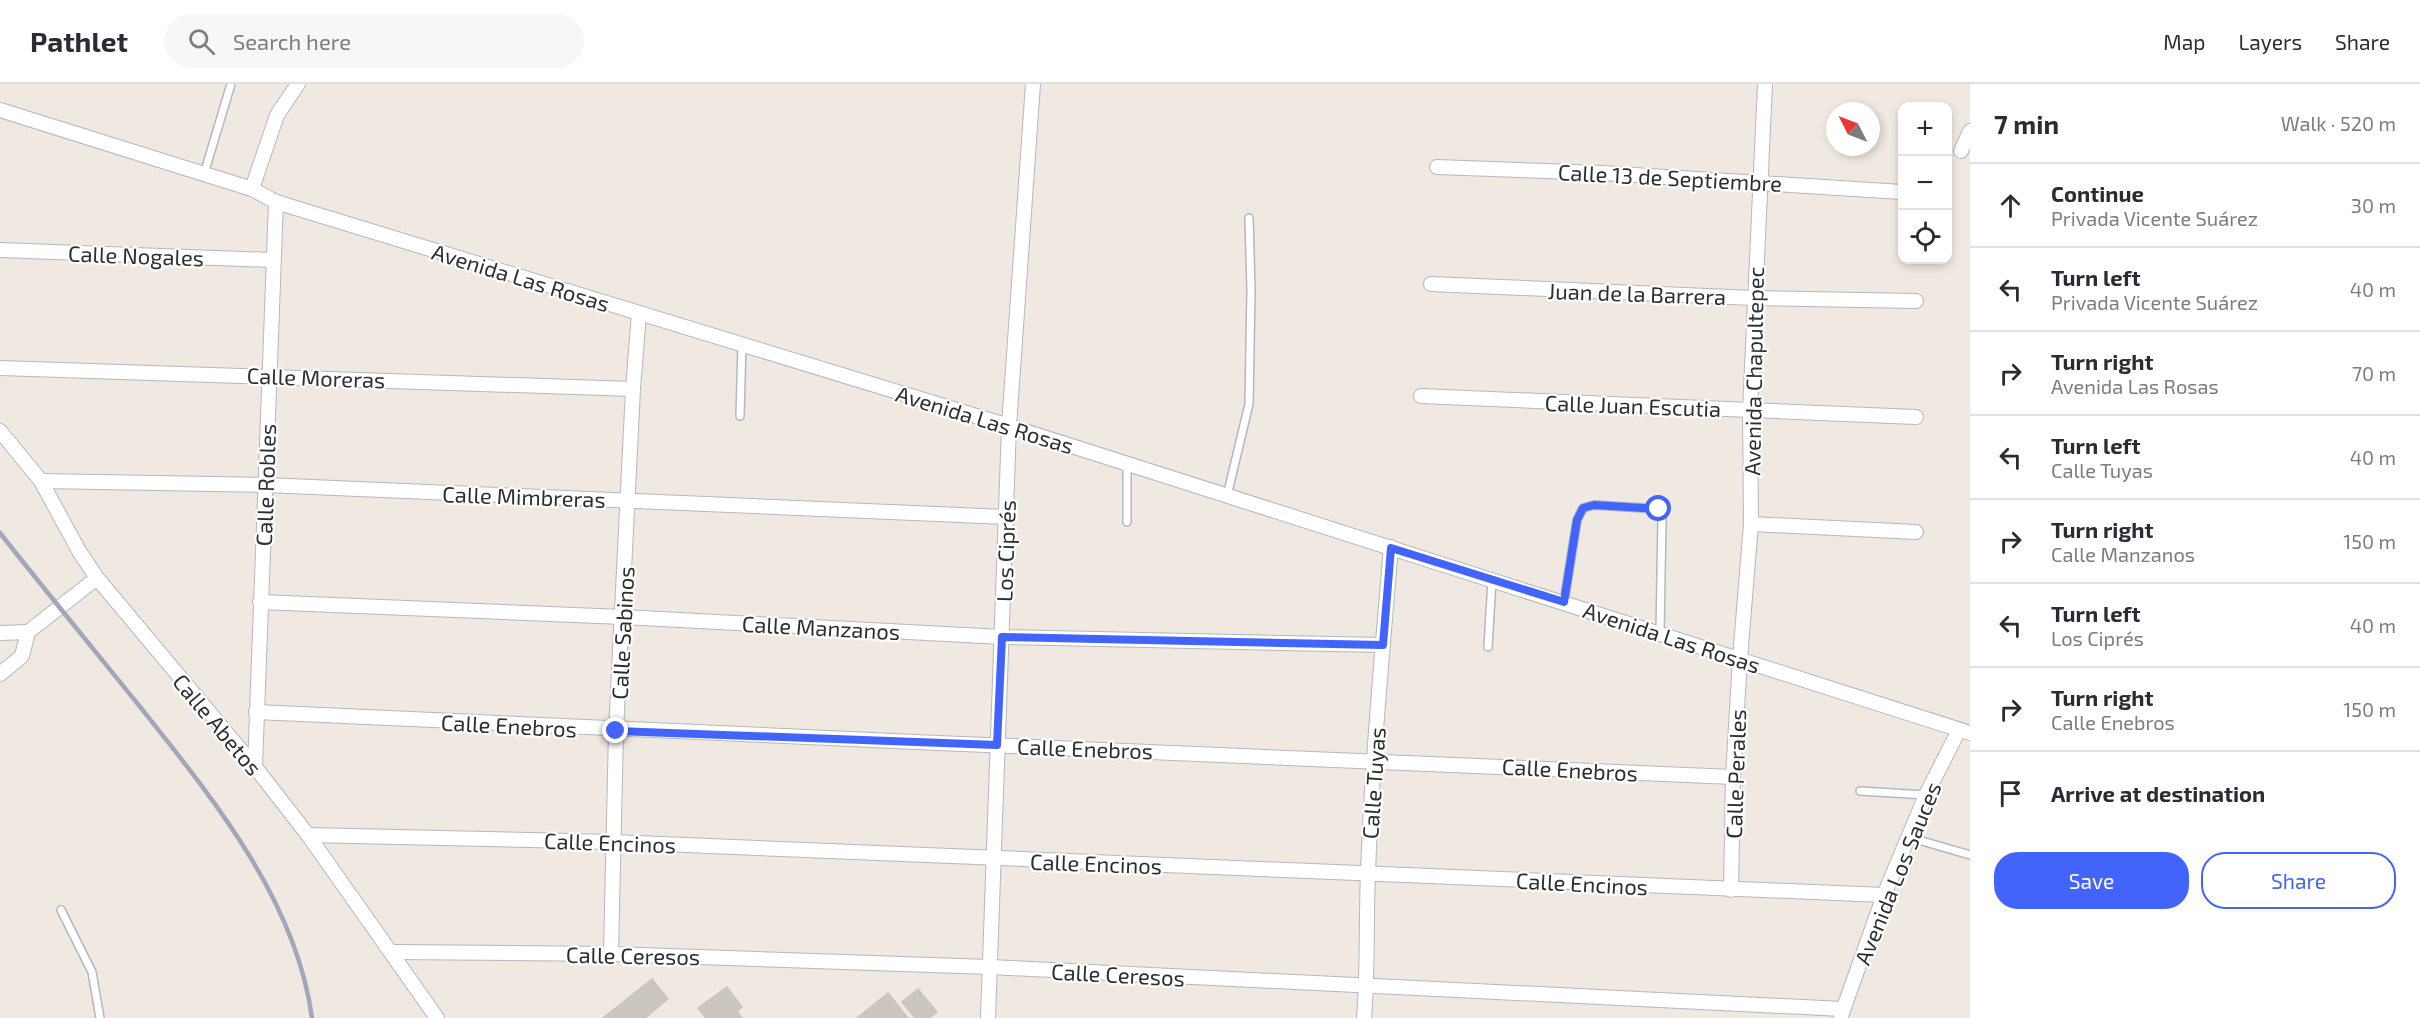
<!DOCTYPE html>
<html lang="en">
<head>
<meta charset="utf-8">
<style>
	body { margin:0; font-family:"Exo 2",sans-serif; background:#f7f7f7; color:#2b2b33 }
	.controls { position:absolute; right:18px; top:18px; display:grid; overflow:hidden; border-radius:12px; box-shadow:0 3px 9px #0003 }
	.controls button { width:54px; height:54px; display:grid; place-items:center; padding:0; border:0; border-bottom:2px solid #e1e1e2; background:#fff; color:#2b2b33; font:30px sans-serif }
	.compass { position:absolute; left:1826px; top:18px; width:54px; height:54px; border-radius:50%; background:#fff; box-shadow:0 3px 9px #0003; rotate:312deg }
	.stop { position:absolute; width:18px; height:18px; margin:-14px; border:4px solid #4264fb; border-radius:50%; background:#fff }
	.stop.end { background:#4264fb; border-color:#fff; box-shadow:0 2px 6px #0008 }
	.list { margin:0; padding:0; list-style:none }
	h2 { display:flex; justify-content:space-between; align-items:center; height:78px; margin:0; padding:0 24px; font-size:26px }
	h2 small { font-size:20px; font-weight:400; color:#7c7c81 }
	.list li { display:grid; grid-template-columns:39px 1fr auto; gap:18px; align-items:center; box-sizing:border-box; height:84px; padding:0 24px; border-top:2px solid #e1e1e2 }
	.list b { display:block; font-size:22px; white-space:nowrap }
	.list p { margin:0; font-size:20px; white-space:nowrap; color:#7c7c81 }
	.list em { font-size:20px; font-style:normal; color:#7c7c81 }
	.actions { display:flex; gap:12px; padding:18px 24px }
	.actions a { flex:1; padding:14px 0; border:2px solid #4264fb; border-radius:24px; text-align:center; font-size:21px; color:#4264fb }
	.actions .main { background:#4264fb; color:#fff }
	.icon { flex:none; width:33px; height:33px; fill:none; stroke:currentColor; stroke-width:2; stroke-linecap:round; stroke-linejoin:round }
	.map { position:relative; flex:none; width:1970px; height:934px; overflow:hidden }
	header { display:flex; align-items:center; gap:36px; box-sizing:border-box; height:84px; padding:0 30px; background:#fff; border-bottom:2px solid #e1e1e2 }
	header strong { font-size:28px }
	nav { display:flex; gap:33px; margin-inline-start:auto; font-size:21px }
	.search { width:420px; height:54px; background:#f7f7f7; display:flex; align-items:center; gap:15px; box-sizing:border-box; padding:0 21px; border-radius:33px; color:#7c7c81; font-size:22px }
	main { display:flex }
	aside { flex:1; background:#fff }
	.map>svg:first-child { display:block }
</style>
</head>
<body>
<header>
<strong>Pathlet</strong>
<div class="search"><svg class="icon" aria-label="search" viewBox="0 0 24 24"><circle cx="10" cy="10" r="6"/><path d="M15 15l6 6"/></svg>Search here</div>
<nav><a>Map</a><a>Layers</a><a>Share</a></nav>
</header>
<main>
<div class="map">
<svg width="1970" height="934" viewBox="0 0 1970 934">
	<rect width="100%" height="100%" fill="#efe9e1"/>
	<g fill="#cbc7bf" stroke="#cbc5ba" stroke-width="1.5">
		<polygon points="652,895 668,915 645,934 603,934"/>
		<polygon points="727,903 742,923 737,927 742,934 706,934 698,924"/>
		<polygon points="918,905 937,928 929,934 915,934 902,918"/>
		<polygon points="888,909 908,934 857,934"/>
	</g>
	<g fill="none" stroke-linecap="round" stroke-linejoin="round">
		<g stroke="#b4b7c1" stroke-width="10">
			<g id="lane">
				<polyline points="204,90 231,0"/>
				<polyline points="740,332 742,260"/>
				<polyline points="1227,412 1249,320 1251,206 1249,134"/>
				<polyline points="1127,438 1127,380"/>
				<polyline points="1564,518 1577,436 1583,424 1594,421 1659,425 1662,429 1662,435 1660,548"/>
				<polyline points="1488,563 1492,496"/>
				<polyline points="1860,707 1926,711"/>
				<polyline points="1908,753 1970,771"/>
				<polyline points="61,826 92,888 100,934"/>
			</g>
		</g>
		<g stroke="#b4b7c1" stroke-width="16">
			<g id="street">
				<polyline points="0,26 252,105 276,118 1009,342 1970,649"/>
				<polyline points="1961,67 1970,47"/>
				<polyline points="1437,83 1603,89 1902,108"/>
				<polyline points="252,105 277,31 298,0"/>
				<polyline points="0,166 272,176"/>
				<polyline points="1431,200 1753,214 1916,217"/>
				<polyline points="0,284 633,305"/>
				<polyline points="1421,312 1916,333"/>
				<polyline points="0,347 41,397 79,467 97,494 255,683 308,751 437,934"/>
				<polyline points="41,397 265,401 1006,433"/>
				<polyline points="1751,440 1916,448"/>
				<polyline points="260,518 623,533 1002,553 1383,561"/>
				<polyline points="0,549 28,548"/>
				<polyline points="0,590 22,572 28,548 97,494"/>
				<path d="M 256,628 C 748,654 1241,669 1733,693"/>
				<polyline points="255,683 276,118"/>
				<polyline points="308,751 614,758 1884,811"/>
				<polyline points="1731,806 1733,693 1740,574 1751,440 1750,327 1765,0"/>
				<polyline points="392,868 611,870 990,883 1843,925"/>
				<polyline points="611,870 616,647 633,305 639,229"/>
				<polyline points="1841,932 1884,811 1926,711 1959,646"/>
				<polyline points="988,934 1009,342 1033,0"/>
				<path d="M 1364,934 C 1368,885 1366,836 1368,788 C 1372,679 1382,571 1391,463"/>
			</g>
		</g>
		<use href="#lane" stroke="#fff" stroke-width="7"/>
		<use href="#street" stroke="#fff" stroke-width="14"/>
		<path stroke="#a3a6b8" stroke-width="4.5" d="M 0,449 C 45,506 91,562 137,619 C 210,711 296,814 312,934"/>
	</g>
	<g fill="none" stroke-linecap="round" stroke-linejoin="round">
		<polyline stroke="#4264fb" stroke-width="8" points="616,647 997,661 1002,553 1383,561 1391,464 1564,518 1577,436 1583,424 1594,421 1659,425"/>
	</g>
	<g text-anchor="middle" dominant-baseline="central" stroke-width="4.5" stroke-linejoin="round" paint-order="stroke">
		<g font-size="22" fill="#2e2e2e" stroke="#fff">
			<text transform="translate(1670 93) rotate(3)">Calle 13 de Septiembre</text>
			<text transform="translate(136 171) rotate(2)">Calle Nogales</text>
			<text transform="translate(521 193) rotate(17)">Avenida Las Rosas</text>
			<text transform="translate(1637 209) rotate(2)">Juan de la Barrera</text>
			<text transform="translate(1753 287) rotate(-89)">Avenida Chapultepec</text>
			<text transform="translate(316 293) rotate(2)">Calle Moreras</text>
			<text transform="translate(1633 321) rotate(2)">Calle Juan Escutia</text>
			<text transform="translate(985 335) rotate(17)">Avenida Las Rosas</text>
			<text transform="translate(265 401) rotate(-88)">Calle Robles</text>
			<text transform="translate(524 412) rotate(2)">Calle Mimbreras</text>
			<text transform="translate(1005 467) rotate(-88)">Los Ciprés</text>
			<text transform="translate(821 543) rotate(3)">Calle Manzanos</text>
			<text transform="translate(622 549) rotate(-87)">Calle Sabinos</text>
			<text transform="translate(1672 553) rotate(18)">Avenida Las Rosas</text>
			<text transform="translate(218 640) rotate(50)">Calle Abetos</text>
			<text transform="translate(509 641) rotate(3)">Calle Enebros</text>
			<text transform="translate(1085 664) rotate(2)">Calle Enebros</text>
			<text transform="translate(1570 685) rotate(3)">Calle Enebros</text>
			<text transform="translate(1735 690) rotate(-88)">Calle Perales</text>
			<text transform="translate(1373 699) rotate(-86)">Calle Tuyas</text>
			<text transform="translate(610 758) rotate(2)">Calle Encinos</text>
			<text transform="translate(1096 779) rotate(2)">Calle Encinos</text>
			<text transform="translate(1897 789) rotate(-68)">Avenida Los Sauces</text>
			<text transform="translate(1582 799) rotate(3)">Calle Encinos</text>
			<text transform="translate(633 871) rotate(1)">Calle Ceresos</text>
			<text transform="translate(1118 890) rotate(3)">Calle Ceresos</text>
		</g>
	</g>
</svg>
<div class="controls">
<button>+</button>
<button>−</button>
<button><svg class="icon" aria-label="locate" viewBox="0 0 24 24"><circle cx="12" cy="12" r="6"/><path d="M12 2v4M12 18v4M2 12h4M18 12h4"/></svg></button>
</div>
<svg class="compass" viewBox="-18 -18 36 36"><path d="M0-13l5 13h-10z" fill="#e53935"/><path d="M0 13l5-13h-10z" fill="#7c7c81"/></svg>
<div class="stop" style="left:1659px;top:425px"></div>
<div class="stop end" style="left:616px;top:647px"></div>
</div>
<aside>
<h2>7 min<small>Walk · 520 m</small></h2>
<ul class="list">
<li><svg class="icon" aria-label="ahead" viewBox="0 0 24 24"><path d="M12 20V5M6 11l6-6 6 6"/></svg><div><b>Continue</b><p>Privada Vicente Suárez</p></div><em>30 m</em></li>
<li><svg class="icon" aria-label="left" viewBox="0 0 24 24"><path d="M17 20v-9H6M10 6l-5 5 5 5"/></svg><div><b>Turn left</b><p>Privada Vicente Suárez</p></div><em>40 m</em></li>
<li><svg class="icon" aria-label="right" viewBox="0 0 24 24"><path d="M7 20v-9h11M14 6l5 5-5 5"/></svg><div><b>Turn right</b><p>Avenida Las Rosas</p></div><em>70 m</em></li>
<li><svg class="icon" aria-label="left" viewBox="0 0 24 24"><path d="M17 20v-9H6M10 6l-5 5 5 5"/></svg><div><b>Turn left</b><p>Calle Tuyas</p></div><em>40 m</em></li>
<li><svg class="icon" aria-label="right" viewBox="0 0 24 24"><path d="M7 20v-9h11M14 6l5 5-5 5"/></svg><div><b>Turn right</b><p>Calle Manzanos</p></div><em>150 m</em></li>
<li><svg class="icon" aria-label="left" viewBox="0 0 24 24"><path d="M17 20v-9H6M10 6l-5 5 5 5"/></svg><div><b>Turn left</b><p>Los Ciprés</p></div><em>40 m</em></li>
<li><svg class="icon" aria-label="right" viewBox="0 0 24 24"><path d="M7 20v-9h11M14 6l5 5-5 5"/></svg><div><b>Turn right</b><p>Calle Enebros</p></div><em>150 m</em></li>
<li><svg class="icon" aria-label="arrive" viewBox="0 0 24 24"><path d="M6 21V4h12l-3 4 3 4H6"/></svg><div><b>Arrive at destination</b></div></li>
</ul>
<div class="actions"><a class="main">Save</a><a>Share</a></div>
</aside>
</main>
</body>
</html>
